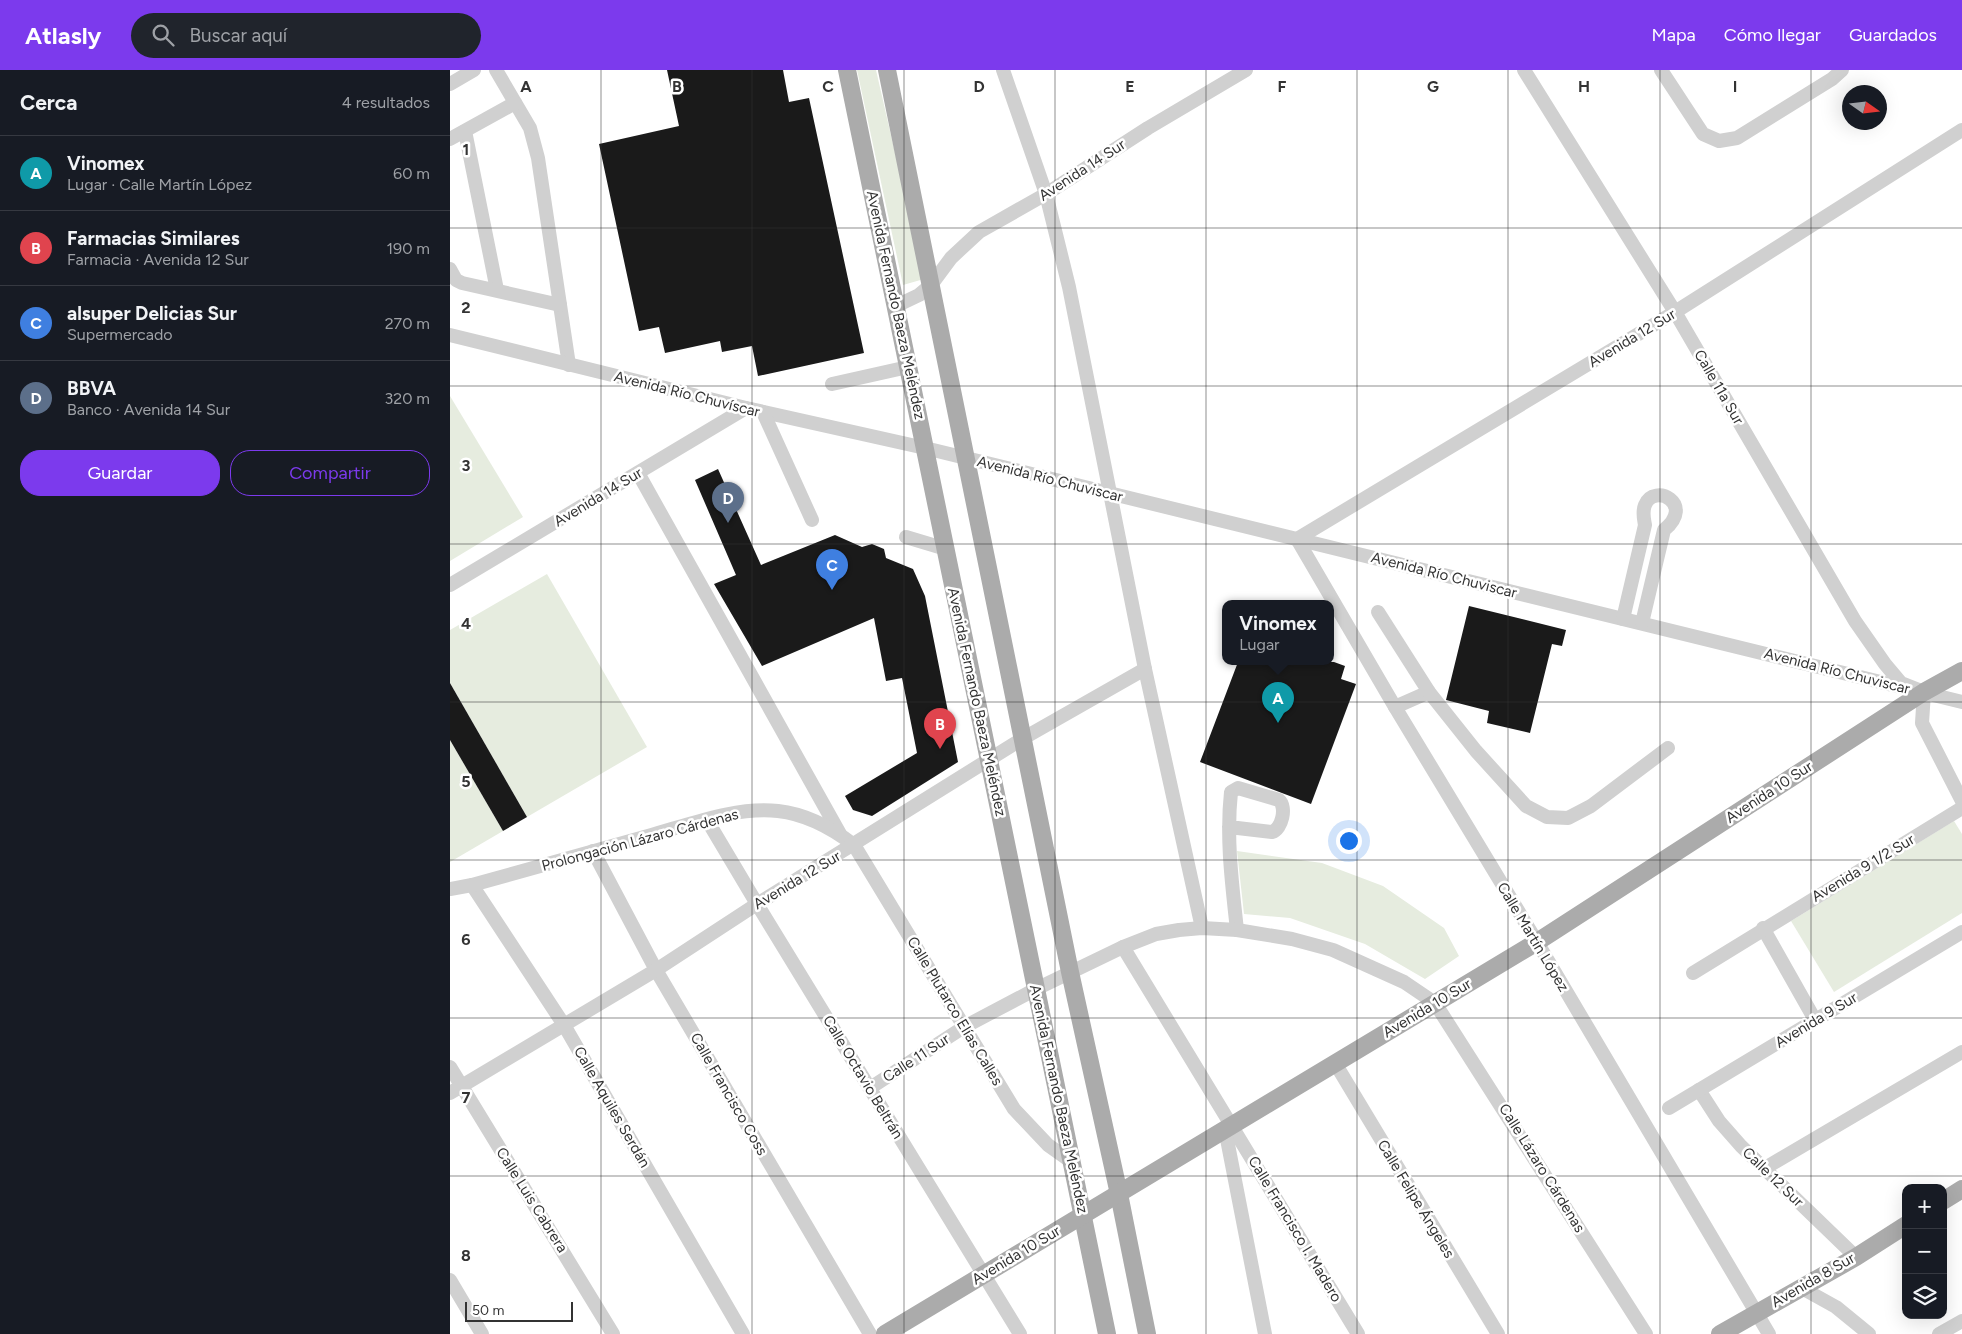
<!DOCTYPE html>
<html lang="es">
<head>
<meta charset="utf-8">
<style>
	body { margin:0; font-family:Figtree,sans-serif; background:#20242c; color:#f1f3f6 }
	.controls { position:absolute; right:15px; bottom:15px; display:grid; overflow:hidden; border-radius:10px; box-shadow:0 5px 20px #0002 }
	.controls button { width:45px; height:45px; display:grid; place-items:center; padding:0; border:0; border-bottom:1px solid #363941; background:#171b24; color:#f1f3f6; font:25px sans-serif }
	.compass { position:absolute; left:1392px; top:15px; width:45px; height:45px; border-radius:50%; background:#171b24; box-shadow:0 5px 20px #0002; rotate:104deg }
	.scale { position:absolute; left:15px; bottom:12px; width:108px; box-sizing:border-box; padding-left:5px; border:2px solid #333; border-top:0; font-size:14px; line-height:18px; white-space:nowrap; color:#333; -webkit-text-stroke:4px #fff; paint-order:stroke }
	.you { position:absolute; left:898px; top:770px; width:18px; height:18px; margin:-12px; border:4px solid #fff; border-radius:50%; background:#1a73e8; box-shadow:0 0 0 8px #1a73e833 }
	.badge { display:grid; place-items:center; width:32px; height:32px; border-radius:50%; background:#7c3aed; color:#fff; font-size:16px; font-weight:700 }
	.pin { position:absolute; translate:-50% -41px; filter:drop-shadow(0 1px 2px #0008) }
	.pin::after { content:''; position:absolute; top:26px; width:18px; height:15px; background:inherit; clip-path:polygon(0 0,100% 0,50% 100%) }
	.popup { position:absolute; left:772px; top:530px; width:112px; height:65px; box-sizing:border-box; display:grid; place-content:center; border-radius:10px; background:#171b24; filter:drop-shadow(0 1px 4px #0005); font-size:16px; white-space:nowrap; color:#9ea1a6 }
	.popup b { font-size:19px; color:#f1f3f6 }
	.popup::after { content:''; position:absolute; left:50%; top:100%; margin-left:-10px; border:10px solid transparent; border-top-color:#171b24 }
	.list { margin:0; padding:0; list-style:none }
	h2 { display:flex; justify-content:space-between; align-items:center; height:65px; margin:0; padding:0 20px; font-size:21px }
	h2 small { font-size:16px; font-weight:400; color:#9ea1a6 }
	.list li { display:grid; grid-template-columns:32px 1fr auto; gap:15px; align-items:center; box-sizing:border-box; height:75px; padding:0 20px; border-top:1px solid #363941 }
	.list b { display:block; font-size:19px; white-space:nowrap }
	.list p { margin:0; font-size:16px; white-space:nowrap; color:#9ea1a6 }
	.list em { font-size:16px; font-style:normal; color:#9ea1a6 }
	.actions { display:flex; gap:10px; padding:15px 20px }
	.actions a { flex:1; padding:11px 0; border:1px solid #7c3aed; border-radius:20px; text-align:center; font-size:18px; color:#7c3aed }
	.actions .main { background:#7c3aed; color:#fff }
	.icon { flex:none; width:28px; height:28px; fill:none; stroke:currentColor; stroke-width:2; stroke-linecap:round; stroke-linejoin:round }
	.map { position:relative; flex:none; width:1512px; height:1264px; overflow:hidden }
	header { display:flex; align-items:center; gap:30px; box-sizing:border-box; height:70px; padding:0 25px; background:#7c3aed; color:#fff }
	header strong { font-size:24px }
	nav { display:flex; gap:28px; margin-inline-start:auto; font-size:18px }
	.search { width:350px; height:45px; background:#20242c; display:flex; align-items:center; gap:12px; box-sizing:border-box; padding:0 18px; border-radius:28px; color:#9ea1a6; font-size:19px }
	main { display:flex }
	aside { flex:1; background:#171b24 }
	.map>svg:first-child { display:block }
</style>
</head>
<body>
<header>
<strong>Atlasly</strong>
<div class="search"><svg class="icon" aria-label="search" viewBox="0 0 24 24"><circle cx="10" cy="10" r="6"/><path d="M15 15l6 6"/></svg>Buscar aquí</div>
<nav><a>Mapa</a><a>Cómo llegar</a><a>Guardados</a></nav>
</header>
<main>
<aside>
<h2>Cerca<small>4 resultados</small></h2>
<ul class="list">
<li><span class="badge" style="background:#0f9aa8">A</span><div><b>Vinomex</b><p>Lugar · Calle Martín López</p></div><em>60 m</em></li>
<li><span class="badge" style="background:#e0444e">B</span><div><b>Farmacias Similares</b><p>Farmacia · Avenida 12 Sur</p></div><em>190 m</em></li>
<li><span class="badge" style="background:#3f7fe0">C</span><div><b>alsuper Delicias Sur</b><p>Supermercado</p></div><em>270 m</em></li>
<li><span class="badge" style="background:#5c6f8a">D</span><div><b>BBVA</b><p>Banco · Avenida 14 Sur</p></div><em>320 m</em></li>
</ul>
<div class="actions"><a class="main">Guardar</a><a>Compartir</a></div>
</aside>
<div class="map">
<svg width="1512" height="1264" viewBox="0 0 1512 1264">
	<rect width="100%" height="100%" fill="#fff"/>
	<g fill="#e6ecdf">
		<polygon points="407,0 426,0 474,209 453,215"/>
		<polygon points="0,326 73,447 0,491"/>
		<polygon points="97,504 197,677 77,747 0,613 0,560"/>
		<polygon points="0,670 53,761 0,792"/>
		<polygon points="1504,751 1512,764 1512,843 1384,922 1341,851"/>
		<polygon points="787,781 872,793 933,816 994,858 1009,886 975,909 915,874 840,848 794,844"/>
	</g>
	<g fill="#1a1a1a">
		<polygon points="217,0 333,0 339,32 359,28 414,283 308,306 302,276 272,282 270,271 215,283 209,257 189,261 149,74 229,56"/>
		<polygon points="268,399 311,495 385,465 412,477 422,474 434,479 436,488 463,499 475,526 508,692 422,746 403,740 395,726 467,683 452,608 436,611 424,548 312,596 264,514 286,505 245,410"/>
		<polygon points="1019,536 1116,560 1112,576 1102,574 1080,663 1037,653 1039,641 996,630"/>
		<polygon points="788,592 884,592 895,596 891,609 906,614 861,734 750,692"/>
		<polygon points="0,613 77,747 53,761 0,670"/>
	</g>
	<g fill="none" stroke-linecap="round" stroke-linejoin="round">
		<g stroke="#d0d0d0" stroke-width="14">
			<polyline points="46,0 80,58 88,88 119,295"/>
			<polyline points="553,0 596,124 619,217 695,599 752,858"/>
			<polyline points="1074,0 1225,242 1405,551 1435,594 1451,613 1474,622 1472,653 1512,731"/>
			<polyline points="1211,0 1253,64 1269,71 1287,68 1382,9 1392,0"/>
			<polyline points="0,14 24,0"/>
			<polyline points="15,61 47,220"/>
			<polyline points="0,69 65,33"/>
			<polyline points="0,199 6,210 12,213 110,235"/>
			<polyline points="446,236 469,225 481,215 501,188 529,162 596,124 698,58 796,0"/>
			<polyline points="0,265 296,338 475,378 1512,632"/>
			<polyline points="382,314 458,297"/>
			<polyline points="313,342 362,450"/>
			<polyline points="188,403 390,764"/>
			<polyline points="456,467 496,479"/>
			<polyline points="0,515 296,338"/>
			<polyline points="928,542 979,622 945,637"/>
			<path d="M 1173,549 L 1195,455 C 1194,449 1192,442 1195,435 C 1204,412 1246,434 1214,460 L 1192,553"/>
			<polyline points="979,622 1026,681 1076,736 1097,747 1118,748 1141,736 1218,678"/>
			<polyline points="257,750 307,834 570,1264"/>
			<path d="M 779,757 L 822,762 C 832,759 837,737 829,730 L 788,718 L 781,722 C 776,768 782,814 787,860"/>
			<polyline points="143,781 206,900 420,1264"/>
			<polyline points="22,815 114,955 293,1264"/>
			<path d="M 0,819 L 22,815 C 81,798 140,782 198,766 C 238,755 287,736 328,741 C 356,744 383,759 404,775 L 564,1039 L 598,1075 L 622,1092"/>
			<polyline points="1313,858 1365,950"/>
			<polyline points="673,877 908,1264"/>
			<polyline points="1243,903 1512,738"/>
			<polyline points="885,993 1048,1264"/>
			<polyline points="0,997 163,1264"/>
			<polyline points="420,1018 514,957 586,919 673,877 706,864 729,860 752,858 787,860 842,869 883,880 954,912 985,933 1196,1264"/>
			<polyline points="1249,1020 1269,1051 1291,1076 1406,1187"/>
			<polyline points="0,1023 206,900 307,834 572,669 695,599"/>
			<polyline points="1219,1038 1512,862"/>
			<polyline points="775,1059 815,1264"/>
			<polyline points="1315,1098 1512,982"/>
			<polyline points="0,1210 32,1264"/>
			<polyline points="1350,1217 1386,1237 1419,1264"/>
			<polyline points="1319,1264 1087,872 945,637 847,469 1225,242 1512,60"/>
			<polyline points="1489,1264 1512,1251"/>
		</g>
		<g stroke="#ababab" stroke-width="18">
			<polyline points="397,0 657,1264"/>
			<polyline points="437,0 620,902 669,1124 697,1264"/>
			<polyline points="1493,1131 1512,1119"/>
			<polyline points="435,1264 1087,872 1474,622 1512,601"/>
			<polyline points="1270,1264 1406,1187 1456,1155"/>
		</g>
	</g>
	<path fill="none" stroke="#333" stroke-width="1" stroke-opacity="0.55" d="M 151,0 L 151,1264M 302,0 L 302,1264M 454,0 L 454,1264M 605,0 L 605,1264M 756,0 L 756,1264M 907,0 L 907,1264M 1058,0 L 1058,1264M 1210,0 L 1210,1264M 1361,0 L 1361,1264M 0,158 L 1512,158M 0,316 L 1512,316M 0,474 L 1512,474M 0,632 L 1512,632M 0,790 L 1512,790M 0,948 L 1512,948M 0,1106 L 1512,1106"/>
	<g text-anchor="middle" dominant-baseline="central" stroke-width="5" stroke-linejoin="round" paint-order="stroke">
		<g font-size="15" fill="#333" stroke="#fff">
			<text transform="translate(632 100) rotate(-33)">Avenida 14 Sur</text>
			<text transform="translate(446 235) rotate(78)">Avenida Fernando Baeza Meléndez</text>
			<text transform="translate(1182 268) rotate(-31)">Avenida 12 Sur</text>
			<text transform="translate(1269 317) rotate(60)">Calle 11a Sur</text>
			<text transform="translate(237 324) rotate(14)">Avenida Río Chuvíscar</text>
			<text transform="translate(600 409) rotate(14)">Avenida Río Chuviscar</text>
			<text transform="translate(148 427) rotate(-31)">Avenida 14 Sur</text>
			<text transform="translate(994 505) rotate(14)">Avenida Río Chuviscar</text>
			<text transform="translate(1387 601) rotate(14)">Avenida Río Chuviscar</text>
			<text transform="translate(527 632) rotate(78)">Avenida Fernando Baeza Meléndez</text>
			<text transform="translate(1319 722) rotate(-33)">Avenida 10 Sur</text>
			<text transform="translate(190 770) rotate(-15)">Prolongación Lázaro Cárdenas</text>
			<text transform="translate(1413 798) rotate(-31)">Avenida 9 1/2 Sur</text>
			<text transform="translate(347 810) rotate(-31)">Avenida 12 Sur</text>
			<text transform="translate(1083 867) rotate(59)">Calle Martín López</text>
			<text transform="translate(977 938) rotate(-31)">Avenida 10 Sur</text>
			<text transform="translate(505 941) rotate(59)">Calle Plutarco Elías Calles</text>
			<text transform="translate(1366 950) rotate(-31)">Avenida 9 Sur</text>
			<text transform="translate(466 988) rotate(-33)">Calle 11 Sur</text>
			<text transform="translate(413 1007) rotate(59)">Calle Octavio Beltrán</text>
			<text transform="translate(279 1024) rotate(60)">Calle Francisco Coss</text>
			<text transform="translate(609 1029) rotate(78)">Avenida Fernando Baeza Meléndez</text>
			<text transform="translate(162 1037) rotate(60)">Calle Aquiles Serdán</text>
			<text transform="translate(1092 1098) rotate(58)">Calle Lázaro Cárdenas</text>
			<text transform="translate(1323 1107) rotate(44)">Calle 12 Sur</text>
			<text transform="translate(966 1129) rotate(59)">Calle Felipe Ángeles</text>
			<text transform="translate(82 1130) rotate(58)">Calle Luis Cabrera</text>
			<text transform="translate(845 1159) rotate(59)">Calle Francisco I. Madero</text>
			<text transform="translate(566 1185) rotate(-31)">Avenida 10 Sur</text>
			<text transform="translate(1363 1210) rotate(-30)">Avenida 8 Sur</text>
		</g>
	</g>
	<g font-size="16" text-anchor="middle" font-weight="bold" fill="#333" stroke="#fff" stroke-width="5" stroke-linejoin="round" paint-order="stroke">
		<text x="76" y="22">A</text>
		<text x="227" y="22">B</text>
		<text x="378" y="22">C</text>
		<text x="529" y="22">D</text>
		<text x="680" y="22">E</text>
		<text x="832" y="22">F</text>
		<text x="983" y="22">G</text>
		<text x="1134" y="22">H</text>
		<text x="1285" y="22">I</text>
		<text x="16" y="85">1</text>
		<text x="16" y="243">2</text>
		<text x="16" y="401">3</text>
		<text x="16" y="559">4</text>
		<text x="16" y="717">5</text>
		<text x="16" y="875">6</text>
		<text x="16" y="1033">7</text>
		<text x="16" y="1191">8</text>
	</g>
</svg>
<div class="controls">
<button>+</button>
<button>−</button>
<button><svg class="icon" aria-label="layers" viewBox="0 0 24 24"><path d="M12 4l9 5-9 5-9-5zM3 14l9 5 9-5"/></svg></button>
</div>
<svg class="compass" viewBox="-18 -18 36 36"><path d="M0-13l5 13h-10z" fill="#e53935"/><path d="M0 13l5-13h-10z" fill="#9ea1a6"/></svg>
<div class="scale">50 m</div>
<div class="you"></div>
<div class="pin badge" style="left:828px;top:653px;background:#0f9aa8">A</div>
<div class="popup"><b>Vinomex</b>Lugar</div>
<div class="pin badge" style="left:490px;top:679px;background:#e0444e">B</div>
<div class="pin badge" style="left:382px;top:520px;background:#3f7fe0">C</div>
<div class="pin badge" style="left:278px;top:453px;background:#5c6f8a">D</div>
</div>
</main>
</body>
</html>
